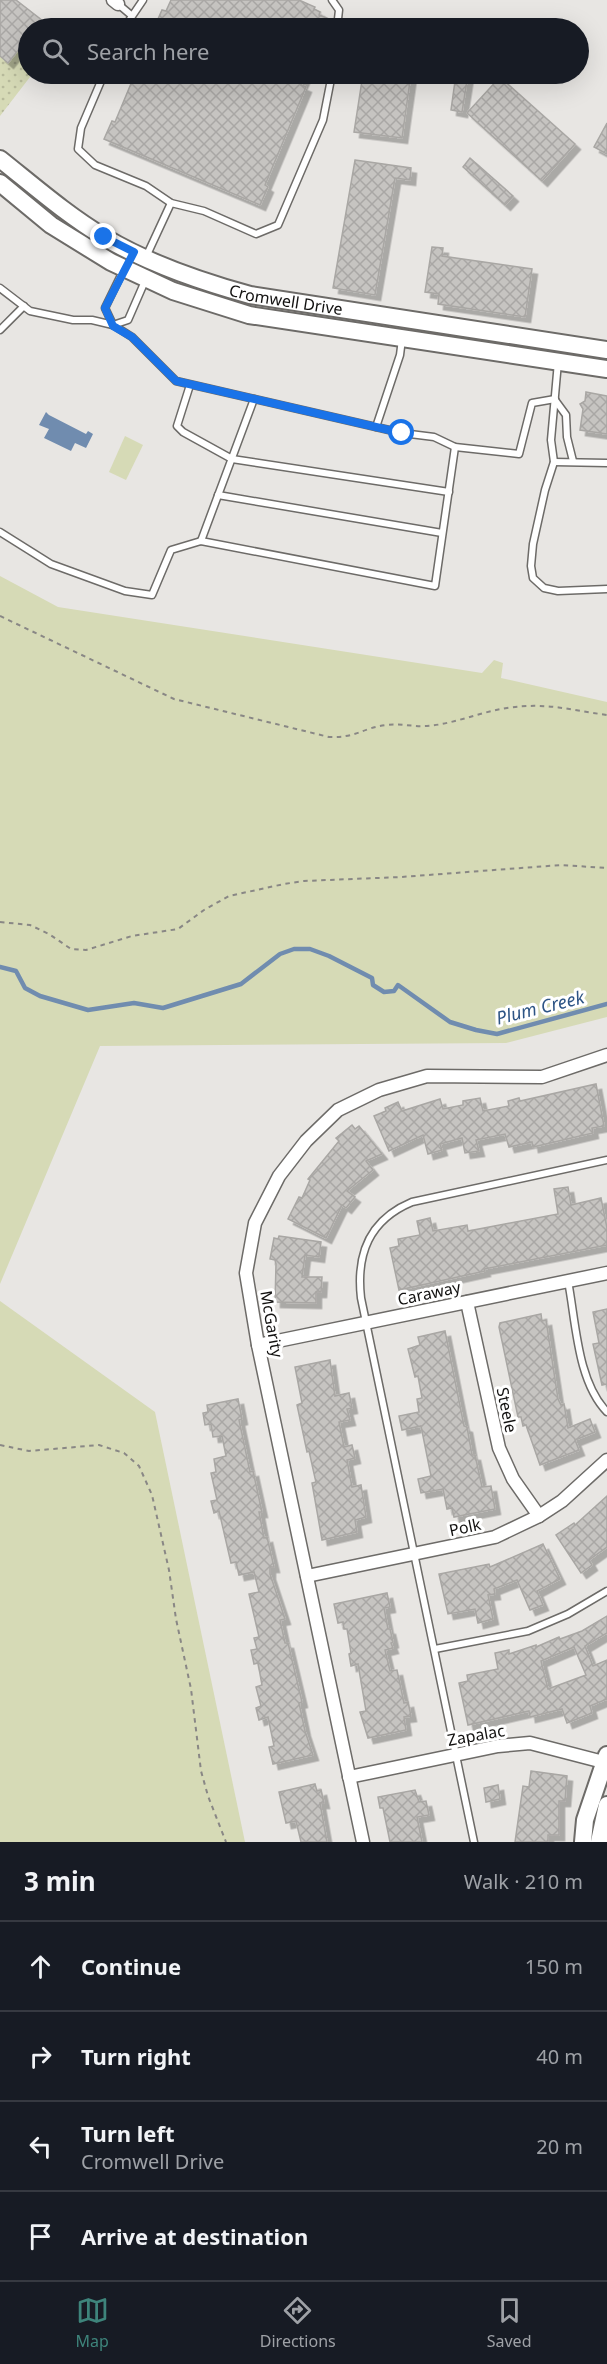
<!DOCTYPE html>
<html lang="en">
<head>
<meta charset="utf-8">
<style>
	body { margin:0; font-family:"Noto Sans",sans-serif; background:#242831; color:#f1f3f6 }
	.stop { position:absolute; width:18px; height:18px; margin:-14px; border:4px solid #1a73e8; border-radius:50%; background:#fff }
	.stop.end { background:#1a73e8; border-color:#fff; box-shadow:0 2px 6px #0008 }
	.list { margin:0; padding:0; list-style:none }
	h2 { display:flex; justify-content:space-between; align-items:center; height:78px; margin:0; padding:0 24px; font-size:26px }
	h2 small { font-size:20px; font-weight:400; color:#9ea1a6 }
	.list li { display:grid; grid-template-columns:39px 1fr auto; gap:18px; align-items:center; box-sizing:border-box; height:90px; padding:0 24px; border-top:2px solid #363941 }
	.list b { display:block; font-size:22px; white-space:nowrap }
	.list p { margin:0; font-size:20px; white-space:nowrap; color:#9ea1a6 }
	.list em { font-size:20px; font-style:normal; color:#9ea1a6 }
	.icon { flex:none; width:33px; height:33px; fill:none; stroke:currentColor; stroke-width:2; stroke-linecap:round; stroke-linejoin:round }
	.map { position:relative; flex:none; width:607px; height:1842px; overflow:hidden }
	.search { position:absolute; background:#171b24; box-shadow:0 6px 24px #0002; left:18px; right:18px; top:18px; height:66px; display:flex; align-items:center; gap:15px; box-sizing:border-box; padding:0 21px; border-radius:33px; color:#9ea1a6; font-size:22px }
	.sheet { height:438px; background:#171b24 }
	nav { display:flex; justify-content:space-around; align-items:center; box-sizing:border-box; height:84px; border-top:2px solid #363941; background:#171b24; font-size:16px; color:#9ea1a6 }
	nav a { display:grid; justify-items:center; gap:3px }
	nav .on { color:#3e847b }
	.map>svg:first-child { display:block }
</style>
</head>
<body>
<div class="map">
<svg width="607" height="1842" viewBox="0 0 607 1842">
	<defs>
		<pattern id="park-dots" width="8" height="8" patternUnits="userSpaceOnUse" patternTransform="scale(1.5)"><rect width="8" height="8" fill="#d6dab6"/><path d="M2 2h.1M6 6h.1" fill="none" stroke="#b7ba9b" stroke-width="1.8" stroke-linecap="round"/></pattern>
		<pattern id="building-cross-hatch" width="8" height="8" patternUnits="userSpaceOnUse" patternTransform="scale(1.5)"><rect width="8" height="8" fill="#c6c4c1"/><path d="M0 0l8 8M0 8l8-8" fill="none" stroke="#a9a7a5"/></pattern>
		<filter id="shadow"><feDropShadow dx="5.5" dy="5.5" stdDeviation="0" flood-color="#0004"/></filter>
	</defs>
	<rect width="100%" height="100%" fill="#e8e6e3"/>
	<g fill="#d6dab6">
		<polygon points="125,436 143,445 126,480 109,472"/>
		<polygon points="0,576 58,607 482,673 494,660 503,663 501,678 607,702 607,1017 506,1043 100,1046 0,1284"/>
		<polygon points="0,1301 155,1412 245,1842 0,1842"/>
	</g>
	<polygon fill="url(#park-dots)" points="19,49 28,57 30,77 0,116 0,56 8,62"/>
	<polygon fill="#708caf" points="46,412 49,415 86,434 88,431 93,434 86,448 75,443 71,451 44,438 49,429 39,425"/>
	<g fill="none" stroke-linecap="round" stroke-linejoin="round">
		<polyline stroke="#708caf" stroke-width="4.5" points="0,967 16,971 25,988 40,996 88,1010 134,1003 163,1008 241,984 280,954 294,949 310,949 329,956 372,978 373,985 384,992 394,991 398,985 450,1022 476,1030 497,1034 607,1004"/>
	</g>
	<g fill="url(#building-cross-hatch)" stroke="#a9a7a4" stroke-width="1.5" fill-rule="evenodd" filter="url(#shadow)">
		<polygon points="0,0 16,0 52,28 28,28 28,57 19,49 8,63 0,56"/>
		<polygon points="171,0 299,0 315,7 314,9 320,12 319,15 329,19 325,28 283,28 261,19 257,28 154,28 162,10 166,11"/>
		<polygon points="135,74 306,74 301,85 306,87 265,185 268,187 260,205 104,139 112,121 115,122"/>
		<polygon points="363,74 411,74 402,138 354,132"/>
		<polygon points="456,74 468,74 462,112 451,110"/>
		<polygon points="500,77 575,144 542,181 467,113"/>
		<polygon points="607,123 607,154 594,147"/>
		<polygon points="470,158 513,196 505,205 463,167"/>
		<polygon points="355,160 411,168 410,180 395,178 375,295 333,288"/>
		<polygon points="432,247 443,248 442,256 532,269 525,317 438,304 439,294 425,292"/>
		<polygon points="586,392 607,396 607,434 580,430 583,409 580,404 585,401"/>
		<polygon points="596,1084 604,1126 592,1128 593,1133 533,1147 532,1142 509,1147 505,1134 476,1140 479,1151 465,1153 462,1138 440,1144 442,1150 428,1154 423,1135 389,1151 374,1116 386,1111 385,1108 398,1102 402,1111 440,1099 443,1109 463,1105 463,1101 480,1098 483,1111 509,1106 508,1101 519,1098 520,1101"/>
		<polygon points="352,1125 355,1129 359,1126 382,1154 366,1161 373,1170 347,1191 355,1197 346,1208 342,1205 326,1238 288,1219 299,1197 302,1198 310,1180 308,1179 339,1141 336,1138"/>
		<polygon points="568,1187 571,1205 601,1198 607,1228 607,1245 484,1269 485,1271 399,1290 390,1248 399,1246 398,1239 420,1235 417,1221 430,1218 433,1231 467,1225 468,1231 558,1214 554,1189"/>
		<polygon points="279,1236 321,1242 319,1257 305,1255 302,1277 322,1277 321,1292 316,1292 316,1303 275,1302 276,1264 275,1260 270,1259 274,1238 278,1239"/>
		<polygon points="607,1309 607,1384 602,1385 593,1344 599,1343 593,1312"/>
		<polygon points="541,1314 542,1321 546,1320 558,1399 561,1405 564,1404 568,1428 590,1419 595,1432 575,1440 579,1450 540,1465 526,1425 523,1426 521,1417 518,1417 499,1327 500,1323"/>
		<polygon points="445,1331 464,1426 467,1427 472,1455 475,1455 482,1487 491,1486 495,1509 454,1517 452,1508 447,1509 443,1489 421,1493 418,1479 431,1476 421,1426 402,1430 399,1416 419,1412 417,1399 422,1398 418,1376 415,1377 408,1349 420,1345 418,1337"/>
		<polygon points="330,1360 335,1396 349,1393 352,1408 347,1409 350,1420 339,1422 344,1447 352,1445 355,1458 347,1460 352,1487 361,1485 366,1517 355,1520 357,1532 322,1540 312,1483 316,1482 315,1478 309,1451 307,1452 297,1405 302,1403 295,1367"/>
		<polygon points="238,1399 242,1419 239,1420 250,1472 253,1471 262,1512 259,1512 264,1538 267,1537 274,1567 270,1567 270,1574 285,1619 280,1620 285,1643 288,1643 302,1702 299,1703 305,1731 313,1755 273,1764 269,1747 274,1746 268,1717 259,1720 256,1708 261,1706 256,1687 262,1685 258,1663 254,1664 251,1650 257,1649 254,1638 259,1637 249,1594 259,1592 254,1572 239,1575 236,1562 231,1563 219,1511 214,1513 211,1501 217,1500 211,1473 216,1472 214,1459 226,1456 222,1436 213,1437 211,1424 205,1425 203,1413 208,1412 207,1405"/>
		<polygon points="607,1496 607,1547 589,1560 592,1565 581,1573 556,1535 574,1523 575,1525"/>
		<polygon points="543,1544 560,1579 537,1591 543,1605 530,1610 517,1580 494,1589 495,1594 488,1595 493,1619 478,1623 475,1609 448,1614 439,1574 489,1564 490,1567"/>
		<polygon points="387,1593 390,1607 384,1608 388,1629 390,1629 393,1642 391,1643 393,1648 385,1650 390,1671 397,1670 404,1703 408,1702 411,1716 404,1717 406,1730 368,1738 360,1712 366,1711 358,1664 351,1666 349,1654 351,1653 347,1629 344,1629 343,1622 338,1623 334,1604"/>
		<path d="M 607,1616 L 607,1633 L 585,1646 L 593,1666 L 607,1660 L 607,1699 L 590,1706 L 592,1713 L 567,1723 L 562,1709 L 530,1717 L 529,1711 L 468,1725 L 459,1683 L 468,1681 L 467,1675 L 498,1669 L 495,1653 L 509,1650 L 509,1654 L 536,1645 L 536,1647 L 559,1637 L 560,1639 L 582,1631 ZM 574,1647 L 586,1675 L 548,1689 L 541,1661 Z"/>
		<polygon points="531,1771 567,1776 565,1801 559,1801 559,1835 548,1835 548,1842 515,1842 523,1786 529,1787"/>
		<polygon points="315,1784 317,1791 321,1790 324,1803 320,1803 327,1842 301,1842 296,1821 286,1823 279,1792"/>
		<polygon points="498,1785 500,1799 486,1802 484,1788"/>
		<polygon points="415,1790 419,1802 426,1801 429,1815 417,1817 422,1842 390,1842 383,1808 380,1808 378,1797"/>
	</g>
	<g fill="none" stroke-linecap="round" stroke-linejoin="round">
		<g stroke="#6d6b68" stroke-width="9">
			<g id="service">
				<polyline points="332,0 339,10 337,28"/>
				<polyline points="118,4 131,15"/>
				<polyline points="124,28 143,0"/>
				<polyline points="104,74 81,128 78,149 95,165 146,186 171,203 204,211 256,234 278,225 323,120 332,74"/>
				<polyline points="146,257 171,203"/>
				<polyline points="0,288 30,311 73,320 92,320 113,325 132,337 176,381 402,433 434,437 455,447 519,454 532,403 555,399"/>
				<polyline points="113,325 105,308 123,271"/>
				<polyline points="113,325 128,320 145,281"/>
				<polyline points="0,330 24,306"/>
				<polyline points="558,362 551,440 554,462 545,490 533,544 531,566 533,578 544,588 558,591 607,589"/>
				<polyline points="190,385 177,426 183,432 232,459 449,492"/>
				<polyline points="555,400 566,415 567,437 573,461"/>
				<polyline points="376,427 400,355 402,339"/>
				<polyline points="554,462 607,463"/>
				<polyline points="218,495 442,533"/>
				<polyline points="0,532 51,564 125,591 152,595 171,550 201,541 435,586 455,447"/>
				<polyline points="201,541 254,399"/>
				<path d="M 568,1281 C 576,1322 577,1381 607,1412"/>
				<polyline points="435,1649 528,1631 568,1614 607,1591"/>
				<path d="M 474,1842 L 361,1298 C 356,1254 369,1220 412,1202 L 607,1160"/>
			</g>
		</g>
		<g stroke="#6d6b68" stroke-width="15">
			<g id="minor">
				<polyline points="113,0 118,4"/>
				<polyline points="467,1302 499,1448 513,1479 539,1516"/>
				<polyline points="258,1345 607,1273"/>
				<polyline points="307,1576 495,1537 539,1516 562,1501 607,1460"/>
				<polyline points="349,1777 498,1746 530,1743 607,1763"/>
				<polyline points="363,1842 258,1345 246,1273 255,1223 279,1176 306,1141 338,1110 379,1090 427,1076 542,1077 607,1055"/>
			</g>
		</g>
		<g stroke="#6d6b68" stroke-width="20">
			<g id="tertiary">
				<path id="s1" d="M 0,159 C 34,186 67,215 104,237 C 149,264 199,281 250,295 L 607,350"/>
				<polyline points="0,183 51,225 111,262 173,291 249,315 607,369"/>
				<polyline points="583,1842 585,1820 607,1755"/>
				<polyline points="599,1842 607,1805"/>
			</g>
		</g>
		<g stroke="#898785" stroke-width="2" stroke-dasharray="4.5 4.5" stroke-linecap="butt">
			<path d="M 0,616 L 174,699 L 329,737 C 357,738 362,728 386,725 C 400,723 413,727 427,726 C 454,724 480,712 507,708 C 546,702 570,710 607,715"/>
			<polyline points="0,922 30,925 49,934 71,949 86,950 132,936 178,929 204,910 229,896 284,884 304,881 401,877 561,865 607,868"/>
			<polyline points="0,1445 29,1451 99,1445 124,1453 139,1466 152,1495 169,1570 176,1619 191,1689 201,1771 208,1796 226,1842"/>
		</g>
		<use href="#service" stroke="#fff" stroke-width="6"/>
		<use href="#minor" stroke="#fff" stroke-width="12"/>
		<use href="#tertiary" stroke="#fff" stroke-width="16"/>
	</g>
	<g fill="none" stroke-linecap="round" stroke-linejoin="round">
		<polyline stroke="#1a73e8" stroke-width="8" points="104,237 134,252 105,308 113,326 132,337 176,381 402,433"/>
	</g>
	<g text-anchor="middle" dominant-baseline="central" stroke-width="6" stroke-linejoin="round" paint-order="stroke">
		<g font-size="16" fill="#121110" stroke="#fff">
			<text stroke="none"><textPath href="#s1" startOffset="324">Cromwell Drive</textPath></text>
			<text transform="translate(429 1293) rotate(-12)">Caraway</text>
			<text transform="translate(272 1324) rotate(80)">McGarity</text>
			<text transform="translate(507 1410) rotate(78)">Steele</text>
			<text transform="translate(465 1527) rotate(-12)">Polk</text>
			<text transform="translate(476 1735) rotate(-10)">Zapalac</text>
		</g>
		<g font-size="18" font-style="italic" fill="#2d5485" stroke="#fff">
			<text transform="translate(540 1007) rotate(-14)">Plum Creek</text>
		</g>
	</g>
</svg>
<div class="stop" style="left:402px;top:433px"></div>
<div class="stop end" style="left:104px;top:237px"></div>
<div class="search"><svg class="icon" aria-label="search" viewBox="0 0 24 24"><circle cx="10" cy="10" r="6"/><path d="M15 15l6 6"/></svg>Search here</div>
</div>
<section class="sheet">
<h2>3 min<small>Walk · 210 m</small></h2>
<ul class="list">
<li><svg class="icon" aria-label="ahead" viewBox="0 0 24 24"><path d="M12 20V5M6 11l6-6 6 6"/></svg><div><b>Continue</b></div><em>150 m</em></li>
<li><svg class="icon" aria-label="right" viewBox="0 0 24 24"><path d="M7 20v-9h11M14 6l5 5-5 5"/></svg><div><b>Turn right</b></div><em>40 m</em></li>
<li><svg class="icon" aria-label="left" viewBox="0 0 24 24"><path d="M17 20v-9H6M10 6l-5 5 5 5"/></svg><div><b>Turn left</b><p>Cromwell Drive</p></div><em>20 m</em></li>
<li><svg class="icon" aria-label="arrive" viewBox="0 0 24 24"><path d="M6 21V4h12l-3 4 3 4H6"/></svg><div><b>Arrive at destination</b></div></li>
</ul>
</section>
<nav>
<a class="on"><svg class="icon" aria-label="map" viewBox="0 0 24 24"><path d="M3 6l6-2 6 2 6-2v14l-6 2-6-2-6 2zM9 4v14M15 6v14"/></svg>Map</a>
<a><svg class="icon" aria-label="directions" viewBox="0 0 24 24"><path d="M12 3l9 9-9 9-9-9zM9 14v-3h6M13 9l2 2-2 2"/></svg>Directions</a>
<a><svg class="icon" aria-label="saved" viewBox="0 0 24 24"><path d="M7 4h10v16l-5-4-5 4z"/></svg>Saved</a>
</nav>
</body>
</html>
